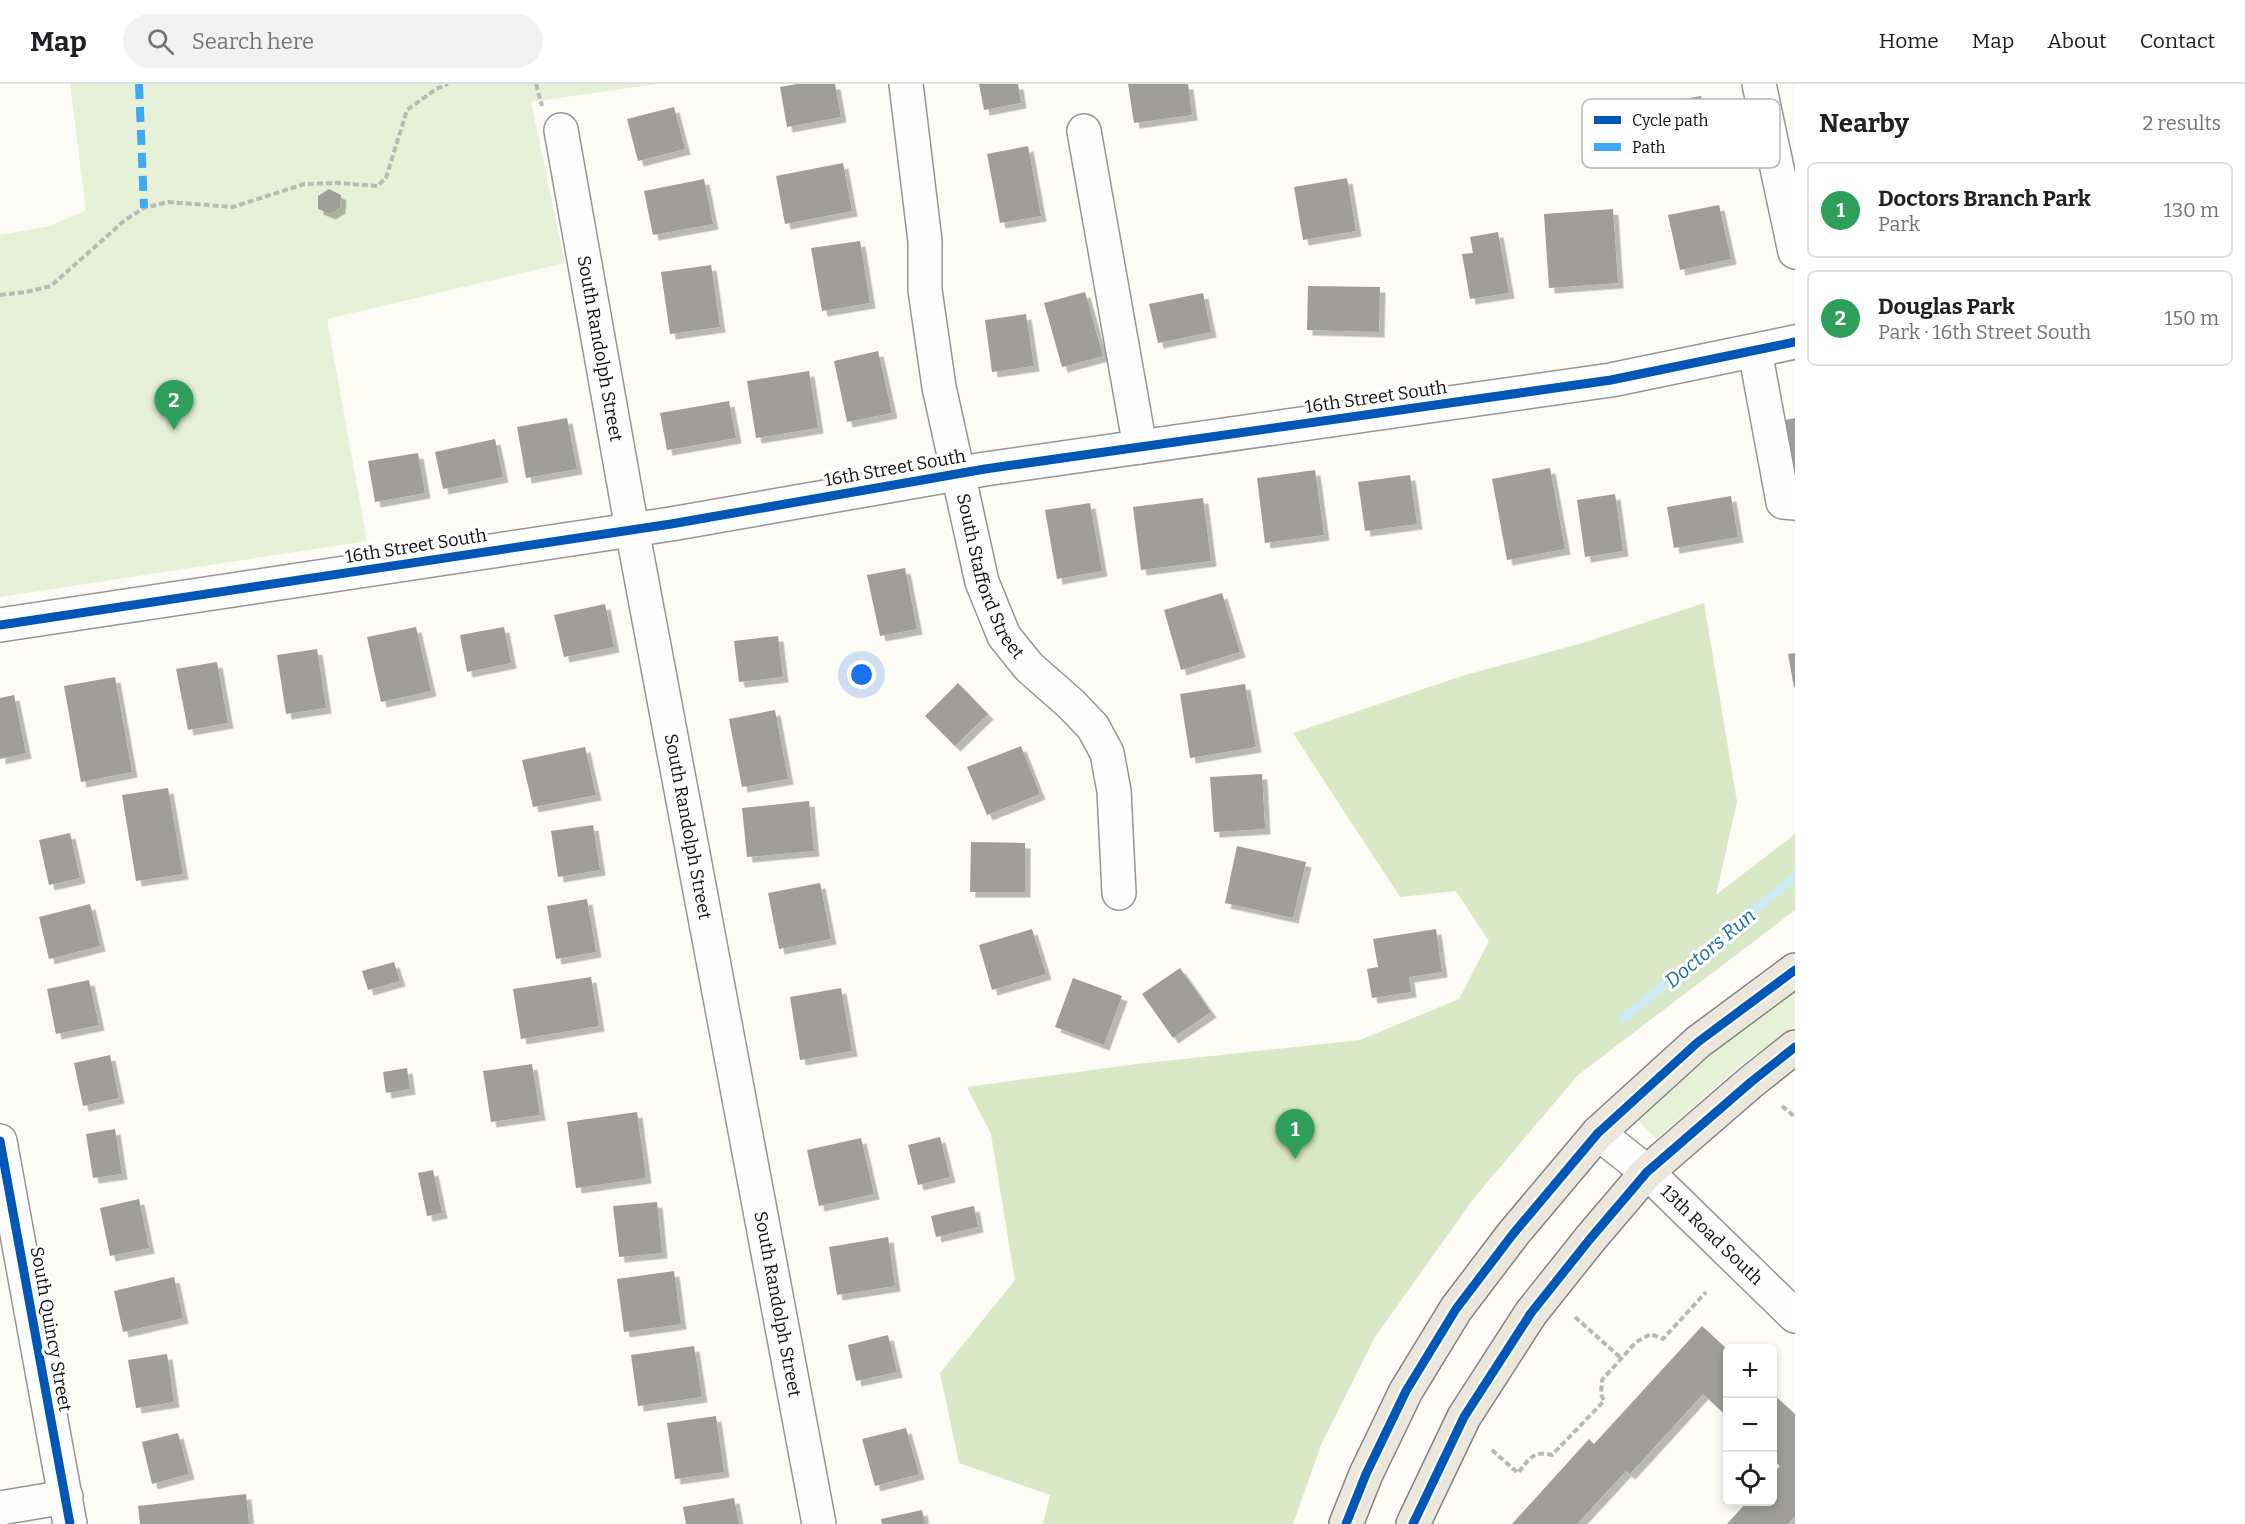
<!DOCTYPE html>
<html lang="en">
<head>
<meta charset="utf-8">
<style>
	body { margin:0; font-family:Bitter,serif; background:#f2f2f2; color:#202124 }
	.controls { position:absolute; right:18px; bottom:18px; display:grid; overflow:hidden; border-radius:9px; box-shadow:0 3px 9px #0003 }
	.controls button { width:54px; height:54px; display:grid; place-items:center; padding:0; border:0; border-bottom:2px solid #e0e0e0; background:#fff; color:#202124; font:30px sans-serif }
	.you { position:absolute; left:862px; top:591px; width:21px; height:21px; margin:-15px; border:4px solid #fff; border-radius:50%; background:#1a73e8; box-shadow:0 0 0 9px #1a73e833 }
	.badge { display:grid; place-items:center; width:39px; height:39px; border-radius:50%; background:#ea580c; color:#fff; font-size:20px; font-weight:700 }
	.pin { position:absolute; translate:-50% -50px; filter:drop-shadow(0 2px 3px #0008) }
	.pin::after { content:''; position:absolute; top:32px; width:21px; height:18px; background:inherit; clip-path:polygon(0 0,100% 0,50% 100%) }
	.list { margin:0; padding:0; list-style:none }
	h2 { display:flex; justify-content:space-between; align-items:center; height:78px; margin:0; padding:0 24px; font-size:26px }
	h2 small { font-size:20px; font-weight:400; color:#757577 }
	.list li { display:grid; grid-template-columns:39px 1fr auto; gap:18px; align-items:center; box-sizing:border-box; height:96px; margin:0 12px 12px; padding:0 12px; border:2px solid #e0e0e0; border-radius:9px }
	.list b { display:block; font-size:22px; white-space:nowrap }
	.list p { margin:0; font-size:20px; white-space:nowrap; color:#757577 }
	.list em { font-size:20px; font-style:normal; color:#757577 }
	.icon { flex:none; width:33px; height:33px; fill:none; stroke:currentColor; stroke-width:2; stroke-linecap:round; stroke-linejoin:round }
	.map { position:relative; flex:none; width:1795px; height:1440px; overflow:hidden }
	header { display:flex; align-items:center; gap:36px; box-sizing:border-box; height:84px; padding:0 30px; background:#fff; border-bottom:2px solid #e0e0e0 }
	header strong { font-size:28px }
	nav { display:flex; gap:33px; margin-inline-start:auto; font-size:21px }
	.search { width:420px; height:54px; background:#f2f2f2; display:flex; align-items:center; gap:15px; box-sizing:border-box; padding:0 21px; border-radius:33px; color:#757577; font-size:22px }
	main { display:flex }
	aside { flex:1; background:#fff }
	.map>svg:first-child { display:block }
</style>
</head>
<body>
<header>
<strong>Map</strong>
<div class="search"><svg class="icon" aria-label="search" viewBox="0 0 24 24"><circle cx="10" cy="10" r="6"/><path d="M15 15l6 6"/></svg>Search here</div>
<nav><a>Home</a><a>Map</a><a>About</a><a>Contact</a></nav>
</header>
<main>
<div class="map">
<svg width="1795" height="1440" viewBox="0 0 1795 1440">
	<defs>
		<filter id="shadow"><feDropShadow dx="5.5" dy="5.5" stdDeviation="0" flood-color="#0004"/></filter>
	</defs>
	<rect width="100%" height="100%" fill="#fcfbf6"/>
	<g fill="#e7f1d7">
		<polygon points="70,0 656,0 531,18 565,179 327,235 367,457 0,513 0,151 50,142 86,126"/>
		<polygon points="1795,905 1795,942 1742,980 1656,1055 1636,1034 1765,926"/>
	</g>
	<polygon fill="#d9e8c6" points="1704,519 1737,718 1716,811 1795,750 1795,826 1578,991 1474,1114 1375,1253 1321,1361 1293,1440 1043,1440 1050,1411 959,1379 940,1289 1015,1196 991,1050 967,1003 1137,980 1360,956 1459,915 1489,857 1456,807 1400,813 1293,649 1462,592 1586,558"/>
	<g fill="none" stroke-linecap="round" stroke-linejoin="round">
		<polyline stroke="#ceeaf5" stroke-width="9" points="1624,934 1795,793"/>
	</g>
	<g fill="#a09e9b" filter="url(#shadow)">
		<polygon points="797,0 835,0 841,33 787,43 780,3"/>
		<polygon points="979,0 1018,0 1021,19 984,26"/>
		<polygon points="1128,0 1188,0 1192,31 1134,39"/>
		<polygon points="1701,12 1711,68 1653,78 1643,22"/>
		<polygon points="674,23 685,65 638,77 627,35"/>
		<polygon points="1028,62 1041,132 1000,139 987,70"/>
		<polygon points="843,79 852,127 785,140 776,92"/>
		<polygon points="1347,94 1356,147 1303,156 1294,103"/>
		<polygon points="704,95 713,140 653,151 644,107"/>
		<polygon points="329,105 341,111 340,124 330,130 318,125 318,112"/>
		<polygon points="1719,121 1731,175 1680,186 1668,131"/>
		<polygon points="1613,125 1618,199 1549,204 1544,130"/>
		<polygon points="1498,148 1509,209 1470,215 1462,170 1473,169 1470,153"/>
		<polygon points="860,157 870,219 822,227 811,164"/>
		<polygon points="711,181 720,243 670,250 661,188"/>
		<polygon points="1308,202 1380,203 1379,248 1307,246"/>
		<polygon points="1085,208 1103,272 1062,283 1044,219"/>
		<polygon points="1203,209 1211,248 1158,259 1149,220"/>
		<polygon points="1026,230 1034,282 992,288 985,236"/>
		<polygon points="878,267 892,329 847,338 834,277"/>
		<polygon points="809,287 818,344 756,354 747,297"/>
		<polygon points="729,317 736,354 667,366 660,329"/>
		<polygon points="567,334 577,385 526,394 517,343"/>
		<polygon points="1795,334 1795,387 1794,387 1785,336"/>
		<polygon points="495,355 503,393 443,405 435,368"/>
		<polygon points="418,369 425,409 375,418 368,377"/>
		<polygon points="1550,384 1565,465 1507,476 1492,395"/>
		<polygon points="1315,386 1324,451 1265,459 1257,394"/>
		<polygon points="1410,391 1417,440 1365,447 1358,398"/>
		<polygon points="1615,410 1623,467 1585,473 1577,416"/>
		<polygon points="1731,412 1738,453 1674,464 1667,423"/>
		<polygon points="1203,414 1211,477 1141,486 1133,423"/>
		<polygon points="1090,419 1102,487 1057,495 1045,426"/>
		<polygon points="905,484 917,545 880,552 867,491"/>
		<polygon points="1222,509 1240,568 1181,586 1164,526"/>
		<polygon points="605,520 614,563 564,573 554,531"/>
		<polygon points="416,543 431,607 381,618 367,553"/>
		<polygon points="504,543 511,579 467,588 460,551"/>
		<polygon points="778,552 783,593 739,598 734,557"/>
		<polygon points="317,565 326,624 286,630 277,571"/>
		<polygon points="1795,569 1795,603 1794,604 1788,570"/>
		<polygon points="217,578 228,639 188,646 176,585"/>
		<polygon points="115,593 132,688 81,698 64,602"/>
		<polygon points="958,599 988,630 955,662 925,632"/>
		<polygon points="1245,600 1256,663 1190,674 1180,610"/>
		<polygon points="14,611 26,669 0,675 0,614"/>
		<polygon points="775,626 788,695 742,703 729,635"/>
		<polygon points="1021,662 1040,710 987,731 967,683"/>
		<polygon points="585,663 596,711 533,723 522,676"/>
		<polygon points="1262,690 1265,745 1214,748 1210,693"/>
		<polygon points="168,704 183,790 136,797 122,711"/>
		<polygon points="809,717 814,767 747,773 742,724"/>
		<polygon points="593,741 600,786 558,793 551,747"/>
		<polygon points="70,749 80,794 49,801 39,756"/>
		<polygon points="971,758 1025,759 1025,808 970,808"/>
		<polygon points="1237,762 1306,778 1293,834 1225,819"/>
		<polygon points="820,799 831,855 779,865 768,809"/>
		<polygon points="587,815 596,868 556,875 547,822"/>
		<polygon points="90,820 100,862 49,875 39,833"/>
		<polygon points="1032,845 1046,890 992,906 979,861"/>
		<polygon points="1436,845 1442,888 1409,893 1411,908 1372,914 1367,885 1378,883 1373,855"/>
		<polygon points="394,878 400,897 368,906 362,887"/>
		<polygon points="1180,884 1211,928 1173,954 1142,910"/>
		<polygon points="591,893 599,942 521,955 513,905"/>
		<polygon points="1073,894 1122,912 1104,961 1055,943"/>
		<polygon points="89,896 99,941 56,950 47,905"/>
		<polygon points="841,904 852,967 800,976 790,913"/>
		<polygon points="110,971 119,1014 83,1022 74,979"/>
		<polygon points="532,980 540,1031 491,1038 483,987"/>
		<polygon points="407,984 410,1005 386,1009 383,988"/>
		<polygon points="637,1028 646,1094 576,1104 567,1038"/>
		<polygon points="115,1045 122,1090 93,1094 86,1050"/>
		<polygon points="940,1053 950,1093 918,1101 908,1061"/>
		<polygon points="861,1054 874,1110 819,1122 807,1066"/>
		<polygon points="433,1086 442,1129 427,1132 418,1089"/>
		<polygon points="139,1115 149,1164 110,1172 100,1124"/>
		<polygon points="657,1118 662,1169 619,1173 613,1122"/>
		<polygon points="974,1122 978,1143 936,1153 931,1132"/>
		<polygon points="888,1153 895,1202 837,1211 829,1163"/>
		<polygon points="674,1187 681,1240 624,1248 617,1195"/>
		<polygon points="174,1193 183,1234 123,1248 114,1207"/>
		<polygon points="1702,1242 1728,1266 1728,1333 1703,1310 1630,1390 1626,1387 1577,1440 1512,1440 1589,1355 1594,1360"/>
		<polygon points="888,1251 897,1288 856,1297 848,1261"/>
		<polygon points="694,1262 702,1313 638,1322 631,1271"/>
		<polygon points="167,1270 174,1318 136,1324 128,1276"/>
		<polygon points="1772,1309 1795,1330 1795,1432 1788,1440 1727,1440 1747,1418 1772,1418 1772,1390 1780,1382 1772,1375"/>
		<polygon points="716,1332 724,1388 675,1395 667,1339"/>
		<polygon points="906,1344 919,1390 875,1402 862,1355"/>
		<polygon points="178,1349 189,1390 152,1400 142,1358"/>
		<polygon points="246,1410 249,1440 140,1440 138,1422"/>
		<polygon points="734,1414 739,1440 686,1440 683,1423"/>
		<polygon points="922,1426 925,1440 882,1440 881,1435"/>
	</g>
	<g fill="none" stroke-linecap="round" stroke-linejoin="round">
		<g stroke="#969694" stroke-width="36">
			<g id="minor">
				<path id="s1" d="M 906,0 L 925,157 L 925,206 L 939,303 L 982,498 L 1004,552 L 1029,583 L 1071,620 L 1093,643 L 1107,669 L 1114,707 L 1119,809"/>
				<polyline points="1759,0 1795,168"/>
				<path id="s2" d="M 561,46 L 632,445 L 819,1440"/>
				<polyline points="1084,47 1140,363"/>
				<polyline points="1755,267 1783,418 1795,419"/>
				<polyline points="0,541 671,440 985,385 1611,296 1795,258"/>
				<path id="s3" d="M 1598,1049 L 1647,1088 L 1795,1232"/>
				<polyline points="0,1057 70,1440"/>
				<polyline points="0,1424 66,1413"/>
			</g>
		</g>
		<g stroke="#848381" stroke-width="36">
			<g id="major">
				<polyline points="1346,1440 1366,1390 1406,1307 1456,1225 1513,1150 1598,1049 1698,958 1795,886"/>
				<polyline points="1413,1440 1464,1333 1531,1229 1590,1155 1647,1088 1751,998 1795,963"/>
			</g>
		</g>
		<g stroke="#b9b9b8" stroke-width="4" stroke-dasharray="6 3" stroke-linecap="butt">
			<polyline points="536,0 542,22"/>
			<polyline points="0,211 26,208 51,202 125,136 144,124 168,118 233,123 304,100 337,99 377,102 386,94 407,26 436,5 448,0"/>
			<polyline points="1782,1022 1795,1033"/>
			<polyline points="1575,1233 1621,1274"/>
			<path d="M 1492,1366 L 1518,1389 C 1529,1375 1533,1366 1552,1371 L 1604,1317 L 1601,1310 L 1602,1296 L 1636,1258 L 1651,1250 L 1663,1255 L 1706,1208"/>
		</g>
		<use href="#minor" stroke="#fffefe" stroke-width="33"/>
		<use href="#major" stroke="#ece7dc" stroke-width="33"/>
		<polyline stroke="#3fa9f5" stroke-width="8" stroke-dasharray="15 8" stroke-linecap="butt" points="139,0 144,124"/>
		<g stroke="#fff" stroke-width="13">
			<g id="cycleway">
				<polyline points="0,541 671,440 985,385 1611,296 1795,258"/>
				<polyline points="0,1057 70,1440"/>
				<polyline points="1346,1440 1366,1390 1406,1307 1456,1225 1513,1150 1598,1049 1698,958 1795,886"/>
				<polyline points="1413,1440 1464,1333 1531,1229 1590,1155 1647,1088 1751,998 1795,963"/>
			</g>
		</g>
		<use href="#cycleway" stroke="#0057b8" stroke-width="9"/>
	</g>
	<g text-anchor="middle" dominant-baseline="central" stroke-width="6" stroke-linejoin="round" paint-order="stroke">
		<g font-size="18" fill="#101010" stroke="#fff">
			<text stroke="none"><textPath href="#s2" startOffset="222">South Randolph Street</textPath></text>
			<text transform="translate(1376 313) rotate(-8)">16th Street South</text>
			<text transform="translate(895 384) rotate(-10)">16th Street South</text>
			<text transform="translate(416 462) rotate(-9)">16th Street South</text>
			<text stroke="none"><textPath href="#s1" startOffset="502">South Stafford Street</textPath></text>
			<text stroke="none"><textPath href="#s2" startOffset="708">South Randolph Street</textPath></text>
			<text stroke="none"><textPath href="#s3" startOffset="153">13th Road South</textPath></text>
			<text stroke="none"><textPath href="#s2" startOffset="1194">South Randolph Street</textPath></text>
			<text transform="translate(51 1245) rotate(80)">South Quincy Street</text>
		</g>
		<g font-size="20" font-style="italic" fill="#1e6d9e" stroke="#fff">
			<text transform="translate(1710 864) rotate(-40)">Doctors Run</text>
		</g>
	</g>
	<rect x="1582" y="15" width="198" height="69" rx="9" fill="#fff" stroke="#b7b7b7" stroke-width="1.5"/>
	<rect x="1594" y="32" width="27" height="8" fill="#0057b8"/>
	<rect x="1594" y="59" width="27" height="8" fill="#3fa9f5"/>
	<g font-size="16" fill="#101010">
		<text x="1632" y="42">Cycle path</text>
		<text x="1632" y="69">Path</text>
	</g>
</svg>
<div class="controls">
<button>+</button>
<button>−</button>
<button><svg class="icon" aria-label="locate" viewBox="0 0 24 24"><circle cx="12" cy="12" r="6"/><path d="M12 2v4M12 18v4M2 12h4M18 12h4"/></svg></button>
</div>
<div class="you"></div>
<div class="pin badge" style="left:1295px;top:1075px;background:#2e9e5b">1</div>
<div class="pin badge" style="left:174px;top:346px;background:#2e9e5b">2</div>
</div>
<aside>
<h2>Nearby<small>2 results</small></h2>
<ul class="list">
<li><span class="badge" style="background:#2e9e5b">1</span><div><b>Doctors Branch Park</b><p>Park</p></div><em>130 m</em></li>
<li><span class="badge" style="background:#2e9e5b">2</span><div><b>Douglas Park</b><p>Park · 16th Street South</p></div><em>150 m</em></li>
</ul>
</aside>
</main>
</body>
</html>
